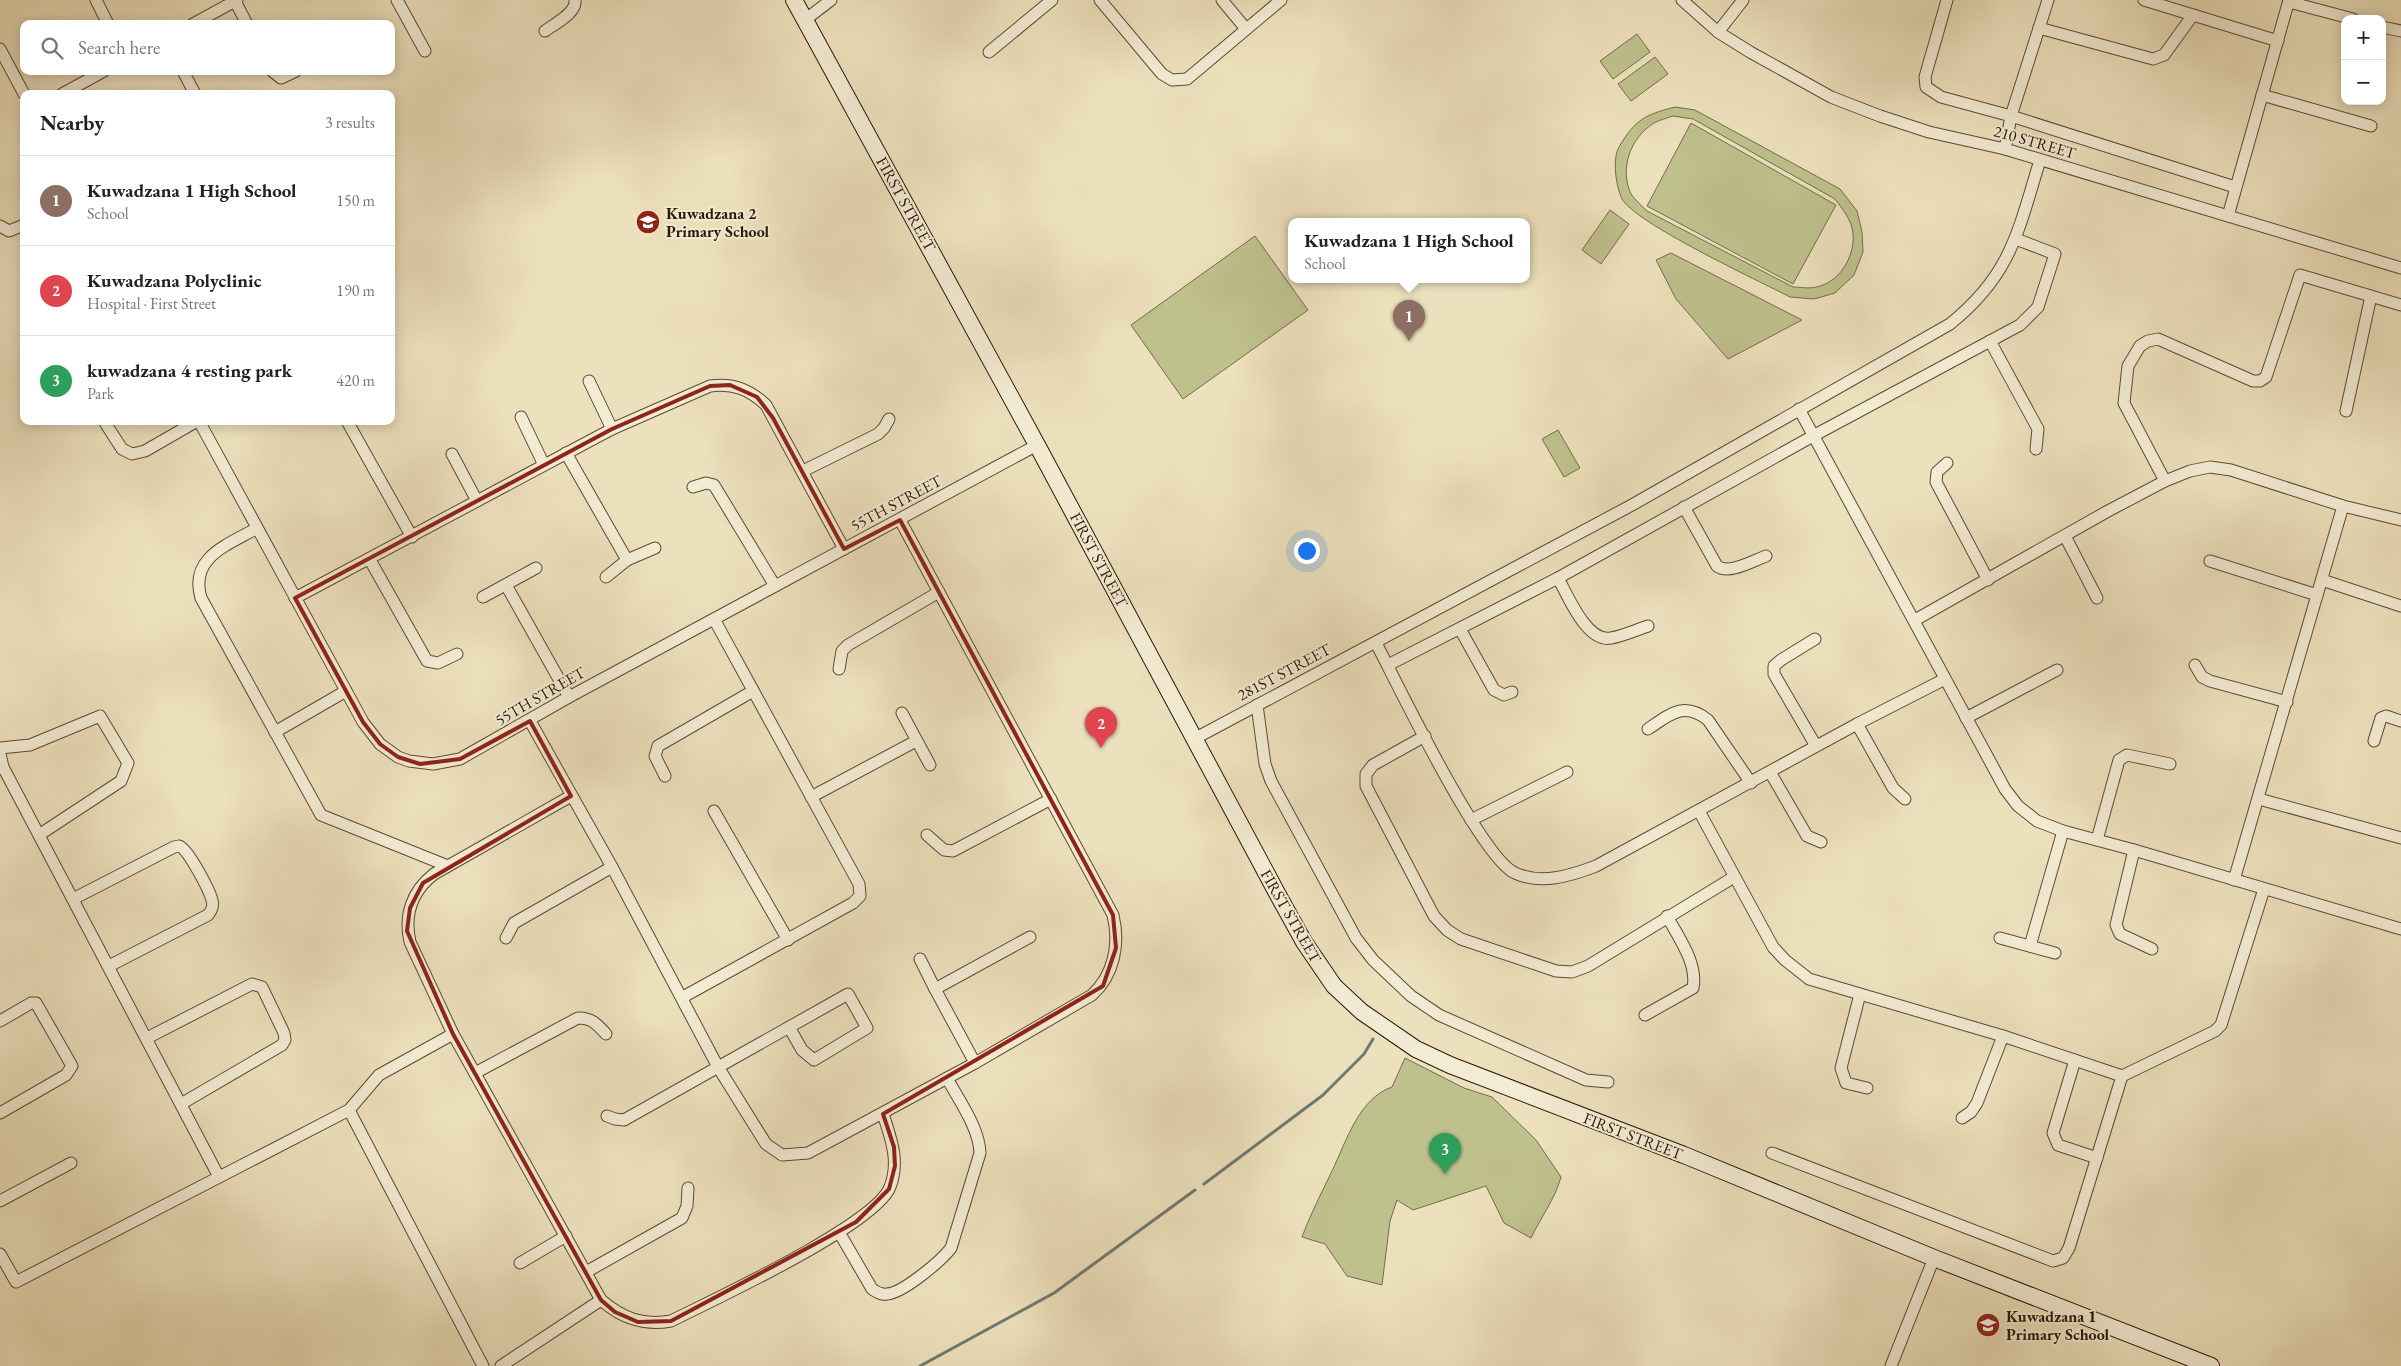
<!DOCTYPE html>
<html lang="en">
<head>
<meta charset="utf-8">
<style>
	body { margin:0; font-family:"EB Garamond",serif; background:#f2f2f2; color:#222 }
	.controls { position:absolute; right:15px; top:15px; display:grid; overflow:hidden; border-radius:10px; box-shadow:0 2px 12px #0003 }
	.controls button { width:45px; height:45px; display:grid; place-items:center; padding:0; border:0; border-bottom:1px solid #e0e0e0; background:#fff; color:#222; font:25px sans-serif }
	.you { position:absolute; left:1306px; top:550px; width:18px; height:18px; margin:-12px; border:4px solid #fff; border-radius:50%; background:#1a73e8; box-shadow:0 0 0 8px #1a73e833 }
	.badge { display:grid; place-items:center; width:32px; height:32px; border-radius:50%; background:#b45309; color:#fff; font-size:16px; font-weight:700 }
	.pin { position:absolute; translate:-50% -41px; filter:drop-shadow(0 1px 2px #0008) }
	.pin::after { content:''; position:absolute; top:26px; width:18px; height:15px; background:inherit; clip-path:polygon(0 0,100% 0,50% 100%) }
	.popup { position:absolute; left:1288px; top:218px; width:242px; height:65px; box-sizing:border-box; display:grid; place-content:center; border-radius:10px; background:#fff; filter:drop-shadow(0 1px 4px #0005); font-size:16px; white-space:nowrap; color:#767676 }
	.popup b { font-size:19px; color:#222 }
	.popup::after { content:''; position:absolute; left:50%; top:100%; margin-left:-10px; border:10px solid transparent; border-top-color:#fff }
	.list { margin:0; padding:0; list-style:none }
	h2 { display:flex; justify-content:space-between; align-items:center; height:65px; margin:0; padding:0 20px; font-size:21px }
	h2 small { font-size:16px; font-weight:400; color:#767676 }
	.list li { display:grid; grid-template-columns:32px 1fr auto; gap:15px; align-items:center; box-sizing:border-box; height:90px; padding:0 20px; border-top:1px solid #e0e0e0 }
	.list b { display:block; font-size:19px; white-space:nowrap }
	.list p { margin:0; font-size:16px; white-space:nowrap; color:#767676 }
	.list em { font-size:16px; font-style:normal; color:#767676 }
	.icon { flex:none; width:28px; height:28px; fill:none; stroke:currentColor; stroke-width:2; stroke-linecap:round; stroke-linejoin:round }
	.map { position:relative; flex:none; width:2401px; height:1366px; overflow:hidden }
	.search { position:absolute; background:#fff; box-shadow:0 2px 12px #0003; left:20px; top:20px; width:375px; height:55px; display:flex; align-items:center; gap:12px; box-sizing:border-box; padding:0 18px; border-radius:10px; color:#767676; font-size:19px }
	.panel { position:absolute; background:#fff; box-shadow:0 2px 12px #0003; left:20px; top:90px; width:375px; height:335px; border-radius:10px }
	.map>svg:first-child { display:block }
</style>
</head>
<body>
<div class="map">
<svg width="2401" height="1366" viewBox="0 0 2401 1366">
	<rect width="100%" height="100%" fill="#ede1bd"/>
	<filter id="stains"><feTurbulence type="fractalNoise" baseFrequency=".004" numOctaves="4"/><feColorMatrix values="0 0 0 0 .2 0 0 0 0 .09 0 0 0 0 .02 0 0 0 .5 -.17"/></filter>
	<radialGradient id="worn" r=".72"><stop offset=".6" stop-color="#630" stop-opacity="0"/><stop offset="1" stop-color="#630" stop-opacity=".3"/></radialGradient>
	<g fill="#bfc18d" stroke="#746c4a" fill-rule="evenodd">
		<polygon points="1637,34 1650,52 1613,79 1600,61"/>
		<polygon points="1655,57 1668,74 1631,101 1618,84"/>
		<path d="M 1675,107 L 1695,110 L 1840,189 L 1857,211 L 1862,232 L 1863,252 L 1854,275 L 1835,293 L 1814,299 L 1790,297 C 1759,281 1635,223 1622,199 C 1616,187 1612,159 1619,147 C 1635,120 1644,115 1675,107 ZM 1673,116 L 1693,119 L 1835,199 C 1843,210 1852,220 1853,234 C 1855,257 1839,283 1816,287 C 1809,289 1800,287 1793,287 L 1647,211 C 1642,206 1635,200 1631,194 C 1619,168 1631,137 1654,123 C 1659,120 1667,118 1673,116 Z"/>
		<polygon points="1691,123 1836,205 1793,284 1647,206"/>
		<polygon points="1610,210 1629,224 1601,264 1582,250"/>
		<polygon points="1255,236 1308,310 1183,399 1131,325"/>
		<polygon points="1671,253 1802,320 1728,359 1676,299 1656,260"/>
		<polygon points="1558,430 1580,468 1564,477 1542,439"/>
		<path d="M 1405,1058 L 1464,1088 L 1492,1097 L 1536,1140 L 1561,1177 C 1555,1199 1541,1217 1531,1238 L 1504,1223 L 1486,1186 L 1413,1210 L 1397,1200 L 1390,1221 L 1382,1285 L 1347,1276 L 1325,1244 L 1302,1237 C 1311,1213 1321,1194 1332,1171 C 1346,1142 1359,1098 1392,1087 Z"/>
	</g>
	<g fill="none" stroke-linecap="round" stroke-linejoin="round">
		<g stroke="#6e7a72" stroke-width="3">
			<polyline points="1204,1184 1323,1095 1364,1054 1373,1039"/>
			<polyline points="920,1366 1054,1293 1195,1190"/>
		</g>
		<g stroke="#5b4a35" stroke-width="13">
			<g id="street">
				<polyline points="96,0 108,24"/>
				<polyline points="397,0 425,51"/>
				<polyline points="1100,0 1162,74 1172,80 1187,79 1281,0"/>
				<polyline points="1222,0 1246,29"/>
				<polyline points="1682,0 1718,32 1750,52 1831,97 1880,116 1929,132 2005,149 2401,268"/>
				<polyline points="1947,0 1925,77 1926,87 1941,97 2011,116 2235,187"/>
				<polyline points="2144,0 2278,41"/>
				<polyline points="235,1 247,24"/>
				<polyline points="2289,2 2353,19"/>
				<polyline points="805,20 831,0"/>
				<polyline points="193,24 237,0"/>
				<polyline points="2382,27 2401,31"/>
				<polyline points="2039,28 2153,59 2164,55 2193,15"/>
				<path d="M 545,31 C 554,24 577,13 575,0"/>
				<polyline points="1718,32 1743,0"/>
				<polyline points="0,49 24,94"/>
				<polyline points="989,52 1052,0"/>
				<polyline points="183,71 195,94"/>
				<polyline points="272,71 281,78 296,71"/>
				<polyline points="62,94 104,71"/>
				<polyline points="2262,95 2371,126"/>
				<polyline points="2005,149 2011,116 2048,0"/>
				<polyline points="2228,216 2289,0"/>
				<polyline points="0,226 9,231 24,225"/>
				<polyline points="1990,341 2038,429 2036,449"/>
				<polyline points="589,381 612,429"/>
				<polyline points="1799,409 2005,789 2018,806 2037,821 2063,831 2134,850 2401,929"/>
				<polyline points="2346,411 2371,296"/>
				<polyline points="521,417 544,465"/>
				<polyline points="104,421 122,449 132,454 145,451 197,421"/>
				<polyline points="199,421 363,722 380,744 398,757 409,761 433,764 460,759 569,697 1037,445"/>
				<polyline points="347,421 412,537"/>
				<polyline points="566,453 627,560"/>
				<polyline points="452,454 477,501"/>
				<polyline points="1947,463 1937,472 1936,482 1988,580"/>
				<polyline points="803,471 878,434 884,428 889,419"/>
				<polyline points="2165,481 2124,403 2128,366 2140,346 2148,341 2158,339 2253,381 2260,381 2266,377 2300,275 2401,305"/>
				<polyline points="693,487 706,483 714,485 775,586"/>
				<path d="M 1684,507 L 1717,566 C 1729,575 1752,561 1766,556"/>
				<path d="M 257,528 C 228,545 189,557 201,598 L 321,815 L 448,866"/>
				<polyline points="2065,536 2097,598"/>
				<polyline points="370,560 427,661 438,663 457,654"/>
				<polyline points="2210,561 2317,595"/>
				<polyline points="606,577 627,560 655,548"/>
				<path d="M 1558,578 C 1568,596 1587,643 1611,638 C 1623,636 1636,630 1648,626"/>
				<polyline points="2322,580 2401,606"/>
				<polyline points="506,585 569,697"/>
				<polyline points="483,597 536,568"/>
				<path d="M 295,598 L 612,429 L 710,386 C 733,383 749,389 766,405 L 844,549"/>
				<polyline points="1915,620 2108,511 2165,481 2190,471 2210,467 2231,470 2343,506 2401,520"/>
				<polyline points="1460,629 1494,690 1504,695 1512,692"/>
				<polyline points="1815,639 1781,660 1774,666 1774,674 1816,746"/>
				<path d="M 1376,643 C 1398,685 1481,858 1515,873 C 1541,885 1570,876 1596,866 L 1857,724 L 1945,679"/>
				<polyline points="1388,665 1558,578 1813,436 2020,325 2038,307 2055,254 2016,239"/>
				<polyline points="2195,665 2202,677 2210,681 2287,702"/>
				<polyline points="839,669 842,651 848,645 939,592"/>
				<polyline points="1257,705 1265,764 1271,781 1356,938 1373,960 1411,996 1439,1015 1586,1080 1608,1082"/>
				<polyline points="902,713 930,765"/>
				<polyline points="1966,718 2057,670"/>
				<path d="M 530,721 L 612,867 L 718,1067 L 766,1144 L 782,1155 L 808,1153 L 975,1063 L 1092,995 C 1114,975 1120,944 1113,915 L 900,520"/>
				<polyline points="1857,724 1893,788 1905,799"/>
				<path d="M 1648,729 C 1670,714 1684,701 1708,720 L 1751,783"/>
				<polyline points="275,732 346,691"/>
				<polyline points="1425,736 1373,765 1366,774 1366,786 1434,916 1447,930 1461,939 1556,971 1572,972 1588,966 1734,877"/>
				<path d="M 1194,739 L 1632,505 L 1950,324 C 2011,275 2018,232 2040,160"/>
				<polyline points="2374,741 2381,718 2386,716 2401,721"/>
				<polyline points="0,748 30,745 100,716 128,763 121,781 39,835"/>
				<polyline points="0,754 3,767 219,1177"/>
				<polyline points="1770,772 1807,836 1821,842"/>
				<polyline points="665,776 655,756 658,746 753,691"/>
				<path d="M 571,796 L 434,874 C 412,891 404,915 410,942 L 453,1034 L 601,1300 C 622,1318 643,1326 671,1321 C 713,1300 875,1225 890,1187 C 900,1161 891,1139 883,1114"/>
				<polyline points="811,797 916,741"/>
				<polyline points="2259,799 2401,838"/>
				<polyline points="714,811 788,940"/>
				<polyline points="1699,811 1773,947 1785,960 1809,979 2003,1036 2122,1076 2069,1248 2063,1258 2053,1261 1772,1153"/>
				<polyline points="1471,820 1567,772"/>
				<polyline points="927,835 944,850 953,851 1051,799"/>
				<polyline points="2097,840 2119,760 2127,755 2170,764"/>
				<polyline points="2134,850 2116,925 2120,934 2152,949"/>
				<polyline points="2234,880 2343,506"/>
				<path d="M 73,899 L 174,847 L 179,846 C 188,849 209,889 212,900 C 214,906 212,910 208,915 L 109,966"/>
				<polyline points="506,938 514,923 612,867"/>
				<polyline points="2000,938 2055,953"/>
				<polyline points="2030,946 2063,831"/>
				<polyline points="920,959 935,989"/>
				<polyline points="1860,994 1841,1068 1846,1083 1867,1088"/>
				<polyline points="683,997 853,903 860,896 859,884 714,619"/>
				<path d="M 1645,1015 L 1693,988 C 1698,963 1678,937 1667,916"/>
				<polyline points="0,1021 31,1003 36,1003 72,1066 66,1075 0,1113"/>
				<polyline points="147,1038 252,984 262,987 284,1033 285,1040 282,1045 181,1104"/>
				<polyline points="2075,1060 2053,1133 2058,1145 2097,1158"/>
				<polyline points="975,1063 935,989 1030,937"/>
				<path d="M 475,1073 L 578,1018 C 592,1018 597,1024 606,1034"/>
				<polyline points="2122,1076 2215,1031 2221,1025 2264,889"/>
				<polyline points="349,1110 483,1366"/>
				<path d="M 607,1116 L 615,1119 L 624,1120 C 699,1078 773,1036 848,994 L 867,1028 L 814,1060 L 802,1050 L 789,1027"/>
				<polyline points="1962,1118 1971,1112 1977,1103 2003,1036"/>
				<polyline points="0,1201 71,1163"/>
				<path d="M 839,1232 L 872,1289 C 877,1292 881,1295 887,1294 C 903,1293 941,1261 951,1248 L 980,1153 C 979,1127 959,1101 947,1078"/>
				<polyline points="0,1254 16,1282 349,1110 379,1075 453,1034"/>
				<polyline points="520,1263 566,1236"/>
				<polyline points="586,1272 682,1218 687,1206 688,1188"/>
				<polyline points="501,1366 601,1300"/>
				<polyline points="1891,1366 1934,1258"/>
			</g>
		</g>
		<g stroke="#2a1708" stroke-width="18">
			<polyline id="secondary" points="794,0 1037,445 1278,895 1304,942 1334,986 1362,1012 1416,1049 1450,1065 1684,1155 1934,1258 2211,1366"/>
		</g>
		<use href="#street" stroke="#f3ecd4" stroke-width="11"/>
		<use href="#secondary" stroke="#f3ecd4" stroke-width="16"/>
	</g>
	<path fill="none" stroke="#8f2418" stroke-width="4" stroke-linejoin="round" d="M 730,385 L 757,397 L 773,418 L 844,549 L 900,520 L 1113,915 L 1116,948 L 1103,986 L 883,1114 L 894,1147 L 895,1166 L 889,1189 L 856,1222 L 671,1321 L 638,1322 L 615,1312 L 601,1300 L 453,1034 L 407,931 L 410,908 L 423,883 L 571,796 L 530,721 L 460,759 L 420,764 L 398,757 L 380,744 L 363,722 L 295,598 L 612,429 L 710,386 Z"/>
	<defs>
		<g id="school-disc" transform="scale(1.25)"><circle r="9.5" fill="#8f2418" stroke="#f3ecd4"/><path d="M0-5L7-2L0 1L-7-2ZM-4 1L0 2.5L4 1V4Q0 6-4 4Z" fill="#fff"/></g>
	</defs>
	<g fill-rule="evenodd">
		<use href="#school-disc" x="648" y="222"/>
		<use href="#school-disc" x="1988" y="1325"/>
	</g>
	<g text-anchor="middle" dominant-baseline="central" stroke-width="4" stroke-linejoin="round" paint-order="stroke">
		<g font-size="16" fill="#2a1708" stroke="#f3ecd4">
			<text transform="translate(2035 142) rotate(16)">210 STREET</text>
			<text transform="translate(906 204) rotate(61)">FIRST STREET</text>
			<text transform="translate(896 503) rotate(-28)">55TH STREET</text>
			<text transform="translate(1099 560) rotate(62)">FIRST STREET</text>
			<text transform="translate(1284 672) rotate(-28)">281ST STREET</text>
			<text transform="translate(540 696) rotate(-30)">55TH STREET</text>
			<text transform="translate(1291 916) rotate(60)">FIRST STREET</text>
			<text transform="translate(1633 1136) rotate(21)">FIRST STREET</text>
		</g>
		<g font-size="16" font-weight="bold" fill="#2a1708" stroke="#f3ecd4" text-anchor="start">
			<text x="666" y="213">Kuwadzana 2<tspan x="666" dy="18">Primary School</tspan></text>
			<text x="2006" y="1316">Kuwadzana 1<tspan x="2006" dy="18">Primary School</tspan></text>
		</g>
	</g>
	<rect width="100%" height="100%" filter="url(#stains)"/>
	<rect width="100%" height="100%" fill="url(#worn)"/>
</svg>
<div class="controls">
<button>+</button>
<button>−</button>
</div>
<div class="you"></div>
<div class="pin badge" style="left:1409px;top:341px;background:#8d6e63">1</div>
<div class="popup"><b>Kuwadzana 1 High School</b>School</div>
<div class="pin badge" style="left:1101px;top:748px;background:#e0444e">2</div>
<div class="pin badge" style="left:1445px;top:1174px;background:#2e9e5b">3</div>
<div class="search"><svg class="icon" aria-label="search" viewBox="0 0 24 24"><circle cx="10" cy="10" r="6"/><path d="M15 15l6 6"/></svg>Search here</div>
<section class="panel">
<h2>Nearby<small>3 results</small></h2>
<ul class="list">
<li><span class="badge" style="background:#8d6e63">1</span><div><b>Kuwadzana 1 High School</b><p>School</p></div><em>150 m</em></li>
<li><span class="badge" style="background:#e0444e">2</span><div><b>Kuwadzana Polyclinic</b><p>Hospital · First Street</p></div><em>190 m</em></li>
<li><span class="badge" style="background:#2e9e5b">3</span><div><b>kuwadzana 4 resting park</b><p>Park</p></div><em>420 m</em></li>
</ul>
</section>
</div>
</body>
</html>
